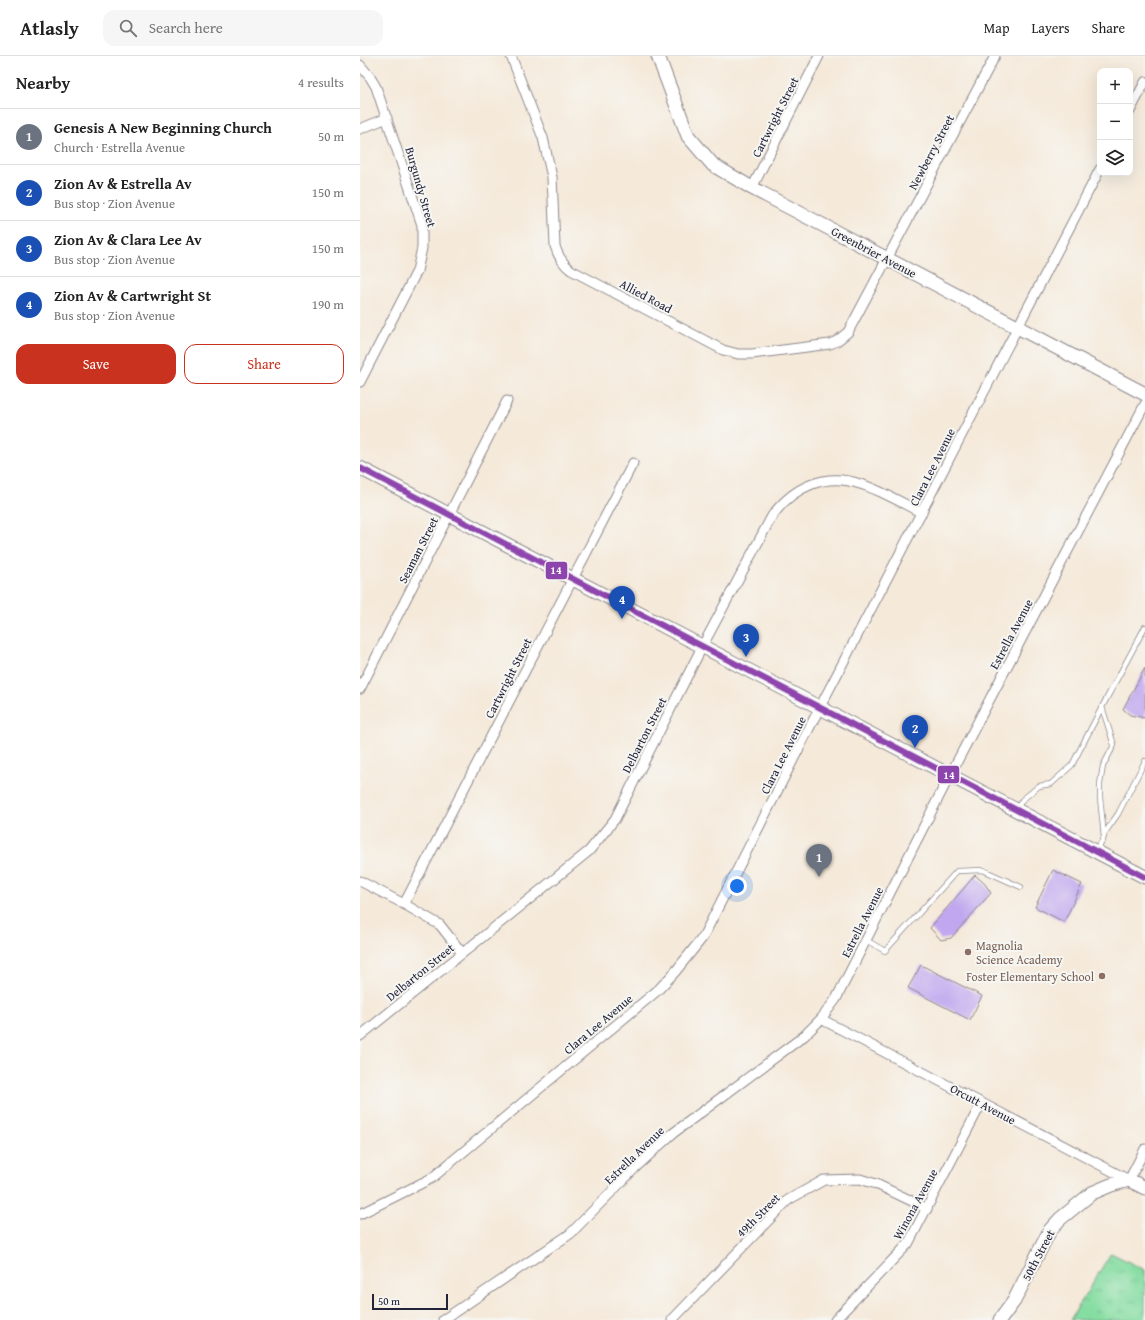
<!DOCTYPE html>
<html lang="en">
<head>
<meta charset="utf-8">
<style>
	body { margin:0; font-family:"Gentium Book Plus",serif; background:#f6f6f6; color:#222 }
	.controls { position:absolute; right:12px; top:12px; display:grid; overflow:hidden; border-radius:8px; box-shadow:0 4px 16px #0002 }
	.controls button { width:36px; height:36px; display:grid; place-items:center; padding:0; border:0; border-bottom:1px solid #e0e0e0; background:#fff; color:#222; font:20px sans-serif }
	.scale { position:absolute; left:12px; bottom:10px; width:76px; box-sizing:border-box; padding-left:4px; border:2px solid #22223b; border-top:0; font-size:11px; line-height:14px; white-space:nowrap; color:#22223b; -webkit-text-stroke:3px #f6f6f2; paint-order:stroke }
	.you { position:absolute; left:377px; top:830px; width:14px; height:14px; margin:-10px; border:3px solid #fff; border-radius:50%; background:#1a73e8; box-shadow:0 0 0 6px #1a73e833 }
	.badge { display:grid; place-items:center; width:26px; height:26px; border-radius:50%; background:#c8321e; color:#fff; font-size:13px; font-weight:700 }
	.pin { position:absolute; translate:-50% -33px; filter:drop-shadow(0 1px 2px #0008) }
	.pin::after { content:''; position:absolute; top:21px; width:14px; height:12px; background:inherit; clip-path:polygon(0 0,100% 0,50% 100%) }
	.list { margin:0; padding:0; list-style:none }
	h2 { display:flex; justify-content:space-between; align-items:center; height:52px; margin:0; padding:0 16px; font-size:17px }
	h2 small { font-size:13px; font-weight:400; color:#767676 }
	.list li { display:grid; grid-template-columns:26px 1fr auto; gap:12px; align-items:center; box-sizing:border-box; height:56px; padding:0 16px; border-top:1px solid #e0e0e0 }
	.list b { display:block; font-size:15px; white-space:nowrap }
	.list p { margin:0; font-size:13px; white-space:nowrap; color:#767676 }
	.list em { font-size:13px; font-style:normal; color:#767676 }
	.actions { display:flex; gap:8px; padding:12px 16px }
	.actions a { flex:1; padding:9px 0; border:1px solid #c8321e; border-radius:12px; text-align:center; font-size:14px; color:#c8321e }
	.actions .main { background:#c8321e; color:#fff }
	.icon { flex:none; width:22px; height:22px; fill:none; stroke:currentColor; stroke-width:2; stroke-linecap:round; stroke-linejoin:round }
	.map { position:relative; flex:none; width:785px; height:1264px; overflow:hidden }
	header { display:flex; align-items:center; gap:24px; box-sizing:border-box; height:56px; padding:0 20px; background:#fff; border-bottom:1px solid #e0e0e0 }
	header strong { font-size:19px }
	nav { display:flex; gap:22px; margin-inline-start:auto; font-size:14px }
	.search { width:280px; height:36px; background:#f6f6f6; display:flex; align-items:center; gap:10px; box-sizing:border-box; padding:0 14px; border-radius:12px; color:#767676; font-size:15px }
	main { display:flex }
	aside { flex:1; background:#fff }
	.map>svg:first-child { display:block }
</style>
</head>
<body>
<header>
<strong>Atlasly</strong>
<div class="search"><svg class="icon" aria-label="search" viewBox="0 0 24 24"><circle cx="10" cy="10" r="6"/><path d="M15 15l6 6"/></svg>Search here</div>
<nav><a>Map</a><a>Layers</a><a>Share</a></nav>
</header>
<main>
<aside>
<h2>Nearby<small>4 results</small></h2>
<ul class="list">
<li><span class="badge" style="background:#6b7280">1</span><div><b>Genesis A New Beginning Church</b><p>Church · Estrella Avenue</p></div><em>50 m</em></li>
<li><span class="badge" style="background:#1a4fb4">2</span><div><b>Zion Av &amp; Estrella Av</b><p>Bus stop · Zion Avenue</p></div><em>150 m</em></li>
<li><span class="badge" style="background:#1a4fb4">3</span><div><b>Zion Av &amp; Clara Lee Av</b><p>Bus stop · Zion Avenue</p></div><em>150 m</em></li>
<li><span class="badge" style="background:#1a4fb4">4</span><div><b>Zion Av &amp; Cartwright St</b><p>Bus stop · Zion Avenue</p></div><em>190 m</em></li>
</ul>
<div class="actions"><a class="main">Save</a><a>Share</a></div>
</aside>
<div class="map">
<svg width="785" height="1264" viewBox="0 0 785 1264">
	<defs>
		<pattern id="park-tufts" width="24" height="20" patternUnits="userSpaceOnUse"><rect width="24" height="20" fill="#86dda2"/><path d="M3 7l-1-3M5 7V3M7 7l1-3M15 17l-1-3M17 17v-4M19 17l1-3" fill="none" stroke="#73bd8c"/></pattern>
	</defs>
	<rect width="100%" height="100%" fill="#f6f6f2"/>
	<filter id="ink" filterUnits="userSpaceOnUse"><feTurbulence type="fractalNoise" baseFrequency=".025" numOctaves="2"/><feDisplacementMap in="SourceGraphic" scale="8" xChannelSelector="R" yChannelSelector="G"/><feConvolveMatrix kernelMatrix="1 2 1 2 8 2 1 2 1" color-interpolation-filters="sRGB"/></filter>
	<filter id="wash" filterUnits="userSpaceOnUse"><feTurbulence type="fractalNoise" baseFrequency=".012" numOctaves="4" result="noise"/><feDisplacementMap in="SourceGraphic" scale="16" xChannelSelector="R" yChannelSelector="G"/><feGaussianBlur stdDeviation="0.9" result="paint"/><feColorMatrix in="noise" values="0 0 0 0 0 0 0 0 0 0 0 0 0 0 0 0 0 1.4 0 .05"/><feComposite in="paint" operator="in"/></filter>
	<g filter="url(#wash)">
		<rect width="100%" height="100%" fill="#f5e9d9"/>
		<polygon fill="url(#park-tufts)" stroke="#54806e" points="751,1197 785,1214 785,1264 710,1264"/>
		<g id="blocks">
			<g fill="#c0a7ef">
				<polygon points="785,612 785,662 770,659 763,653"/>
				<polygon points="693,814 722,828 704,866 675,851"/>
				<polygon points="615,819 625,828 631,837 591,882 581,884 570,872"/>
				<polygon points="561,909 622,940 610,964 548,932"/>
			</g>
		</g>
	</g>
	<g filter="url(#ink)">
		<use href="#blocks" fill-opacity="0" stroke="#8c868a" stroke-width="1"/>
		<g fill="none" stroke-linecap="round" stroke-linejoin="round">
			<g stroke="#8c868a" stroke-width="6">
				<g id="lane">
					<polyline points="742,651 785,571"/>
					<polyline points="657,753 662,744 679,730 691,728 712,709 742,651 754,689 743,710 740,728 740,741 744,781 737,794"/>
					<polyline points="744,778 758,758 785,705"/>
					<polyline points="506,884 525,895 597,815 623,814 661,831"/>
				</g>
			</g>
			<g stroke="#8c868a" stroke-width="11">
				<g id="street">
					<path d="M 151,0 L 183,82 L 192,121 L 195,190 C 198,200 203,208 211,214 L 363,294 L 378,298 L 392,298 L 470,288 L 477,285 L 488,276 L 635,0"/>
					<polyline points="0,9 10,21 16,31 62,169 62,192 57,215 0,326"/>
					<polyline points="770,55 785,26"/>
					<polyline points="0,73 27,62"/>
					<polyline points="392,132 459,0"/>
					<polyline points="0,633 147,345"/>
					<polyline points="0,825 44,848 80,869 102,897"/>
					<polyline points="44,848 273,407"/>
					<polyline points="461,963 769,1124 785,1093"/>
					<path d="M 0,980 L 229,795 L 255,763 L 342,591 L 412,460 C 433,431 465,416 500,428 C 521,434 542,447 562,457"/>
					<polyline points="0,1158 72,1122 298,934 315,916 343,881 460,651 740,113"/>
					<polyline points="83,1264 210,1178 275,1112 312,1078 444,980 461,963 476,943 590,719 785,348"/>
					<polyline points="312,1264 428,1144 464,1124 500,1123 516,1128 556,1147 567,1153"/>
					<polyline points="475,1264 548,1188 621,1048"/>
				</g>
			</g>
			<g stroke="#8c868a" stroke-width="15">
				<g id="secondary">
					<polyline points="298,0 328,80 353,109 392,132 785,338"/>
					<polyline points="0,412 785,821"/>
					<polyline points="640,1264 654,1245 690,1174 700,1163 732,1137 751,1129 769,1124 785,1132"/>
				</g>
			</g>
			<use href="#lane" stroke="#fff" stroke-width="4.5"/>
			<use href="#street" stroke="#fff" stroke-width="9"/>
			<use href="#secondary" stroke="#fff" stroke-width="13"/>
			<g stroke="#f6f6f2" stroke-width="9">
				<polyline id="bus-1" points="0,412 785,821"/>
			</g>
			<use href="#bus-1" stroke="#8e44ad" stroke-width="6"/>
		</g>
	</g>
	<g fill="#8d6e63" stroke="#f6f6f2" stroke-width="1.5">
		<circle cx="608" cy="896" r="4"/>
		<circle cx="742" cy="920" r="4"/>
	</g>
	<g text-anchor="middle" dominant-baseline="central" stroke-width="4" stroke-linejoin="round" paint-order="stroke">
		<g font-size="12" fill="#22223b" stroke="#f6f6f2">
			<text transform="translate(415 61) rotate(-63)">Cartwright Street</text>
			<text transform="translate(571 96) rotate(-62)">Newberry Street</text>
			<text transform="translate(61 131) rotate(74)">Burgundy Street</text>
			<text transform="translate(514 196) rotate(28)">Greenbrier Avenue</text>
			<text transform="translate(286 240) rotate(28)">Allied Road</text>
			<text transform="translate(572 411) rotate(-63)">Clara Lee Avenue</text>
			<text transform="translate(58 494) rotate(-63)">Seaman Street</text>
			<text transform="translate(651 578) rotate(-62)">Estrella Avenue</text>
			<text transform="translate(148 622) rotate(-63)">Cartwright Street</text>
			<text transform="translate(284 679) rotate(-63)">Delbarton Street</text>
			<text transform="translate(423 699) rotate(-63)">Clara Lee Avenue</text>
			<text transform="translate(502 866) rotate(-63)">Estrella Avenue</text>
			<text transform="translate(60 916) rotate(-39)">Delbarton Street</text>
			<text transform="translate(238 968) rotate(-40)">Clara Lee Avenue</text>
			<text transform="translate(623 1048) rotate(28)">Orcutt Avenue</text>
			<text transform="translate(274 1099) rotate(-44)">Estrella Avenue</text>
			<text transform="translate(555 1148) rotate(-61)">Winona Avenue</text>
			<text transform="translate(398 1159) rotate(-45)">49th Street</text>
			<text transform="translate(678 1199) rotate(-62)">50th Street</text>
		</g>
		<g font-size="12" fill="#785e54" stroke="#f6f6f2" text-anchor="start">
			<text x="616" y="889">Magnolia<tspan x="616" dy="14">Science Academy</tspan></text>
			<text x="734" y="920" text-anchor="end">Foster Elementary School</text>
		</g>
	</g>
	<g stroke="#f6f6f2" stroke-width="1.5">
		<rect x="185" y="505" width="23" height="19" rx="4" fill="#8e44ad"/>
		<rect x="577" y="709" width="23" height="19" rx="4" fill="#8e44ad"/>
	</g>
	<g font-size="11" text-anchor="middle" font-weight="bold" fill="#fff">
		<text x="196" y="518">14</text>
		<text x="589" y="723">14</text>
	</g>
</svg>
<div class="controls">
<button>+</button>
<button>−</button>
<button><svg class="icon" aria-label="layers" viewBox="0 0 24 24"><path d="M12 4l9 5-9 5-9-5zM3 14l9 5 9-5"/></svg></button>
</div>
<div class="scale">50 m</div>
<div class="you"></div>
<div class="pin badge" style="left:459px;top:821px;background:#6b7280">1</div>
<div class="pin badge" style="left:555px;top:692px;background:#1a4fb4">2</div>
<div class="pin badge" style="left:386px;top:601px;background:#1a4fb4">3</div>
<div class="pin badge" style="left:262px;top:563px;background:#1a4fb4">4</div>
</div>
</main>
</body>
</html>
